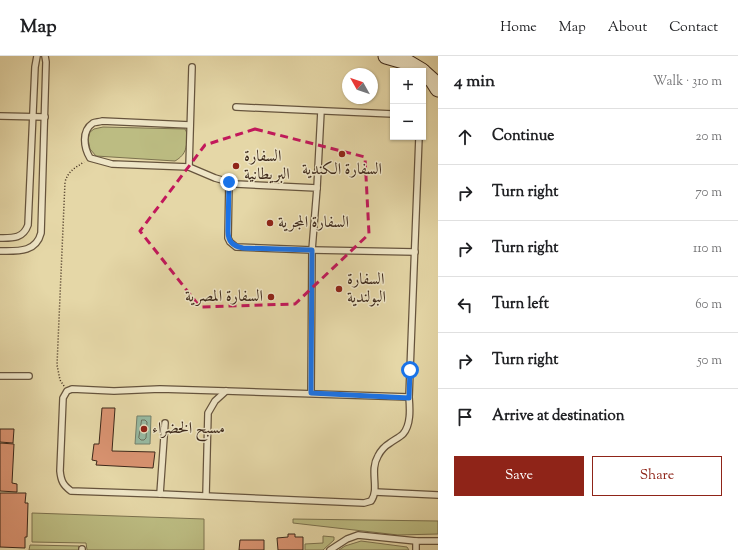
<!DOCTYPE html>
<html lang="en">
<head>
<meta charset="utf-8">
<style>
	body { margin:0; font-family:"Sorts Mill Goudy",Amiri,serif; background:#f6f6f6; color:#202124 }
	.controls { position:absolute; right:12px; top:12px; display:grid; overflow:hidden; border-radius:0px; box-shadow:0 1px 3px #0004 }
	.controls button { width:36px; height:36px; display:grid; place-items:center; padding:0; border:0; border-bottom:1px solid #e0e0e0; background:#fff; color:#202124; font:20px sans-serif }
	.compass { position:absolute; left:342px; top:12px; width:36px; height:36px; border-radius:50%; background:#fff; box-shadow:0 1px 3px #0004; rotate:310deg }
	.stop { position:absolute; width:12px; height:12px; margin:-9px; border:3px solid #1a73e8; border-radius:50%; background:#fff }
	.stop.end { background:#1a73e8; border-color:#fff; box-shadow:0 1px 4px #0008 }
	.list { margin:0; padding:0; list-style:none }
	h2 { display:flex; justify-content:space-between; align-items:center; height:52px; margin:0; padding:0 16px; font-size:17px }
	h2 small { font-size:13px; font-weight:400; color:#757577 }
	.list li { display:grid; grid-template-columns:26px 1fr auto; gap:12px; align-items:center; box-sizing:border-box; height:56px; padding:0 16px; border-top:1px solid #e0e0e0 }
	.list b { display:block; font-size:15px; white-space:nowrap }
	.list em { font-size:13px; font-style:normal; color:#757577 }
	.actions { display:flex; gap:8px; padding:12px 16px }
	.actions a { flex:1; padding:9px 0; border:1px solid #8f2418; border-radius:0px; text-align:center; font-size:14px; color:#8f2418 }
	.actions .main { background:#8f2418; color:#fff }
	.icon { flex:none; width:22px; height:22px; fill:none; stroke:currentColor; stroke-width:2; stroke-linecap:round; stroke-linejoin:round }
	.map { position:relative; flex:none; width:438px; height:494px; overflow:hidden }
	header { display:flex; align-items:center; gap:24px; box-sizing:border-box; height:56px; padding:0 20px; background:#fff; border-bottom:1px solid #e0e0e0 }
	header strong { font-size:19px }
	nav { display:flex; gap:22px; margin-inline-start:auto; font-size:14px }
	main { display:flex }
	aside { flex:1; background:#fff }
	.map>svg:first-child { display:block }
</style>
</head>
<body>
<header>
<strong>Map</strong>
<nav><a>Home</a><a>Map</a><a>About</a><a>Contact</a></nav>
</header>
<main>
<div class="map">
<svg width="438" height="494" viewBox="0 0 438 494">
	<rect width="100%" height="100%" fill="#e5d7a7"/>
	<filter id="stains"><feTurbulence type="fractalNoise" baseFrequency=".005" numOctaves="4"/><feColorMatrix values="0 0 0 0 .2 0 0 0 0 .09 0 0 0 0 .02 0 0 0 .5 -.17"/></filter>
	<radialGradient id="worn" r=".72"><stop offset=".6" stop-color="#630" stop-opacity="0"/><stop offset="1" stop-color="#630" stop-opacity=".3"/></radialGradient>
	<g fill="#bcbc82" stroke="#7c724e">
		<path d="M 103,71 L 185,73 L 187,77 C 187,90 187,98 175,105 L 96,100 L 90,93 L 88,83 L 90,76 L 94,73 Z"/>
		<polygon points="32,457 204,463 204,494 87,494 86,487 32,486"/>
		<polygon points="293,463 438,465 438,478 398,479 293,467"/>
		<polygon points="323,480 334,481 334,484 323,494 305,494 305,488 323,487"/>
		<polygon points="361,485 407,491 409,494 339,494 345,490"/>
		<polygon points="30,489 79,490 79,494 29,494"/>
	</g>
	<polygon fill="#97baa2" stroke="#73806c" points="137,360 151,360 150,388 135,388"/>
	<g fill="none" stroke-linecap="round" stroke-linejoin="round">
		<polygon stroke="#6a715e" stroke-width="1" points="142,364 145,364 147,366 146,382 144,384 141,384 139,382"/>
	</g>
	<g fill="#d99371" stroke="#3c281a">
		<polygon points="102,352 115,352 112,395 155,396 153,412 96,409 97,405 92,404 94,388 99,388"/>
		<polygon points="0,373 14,373 13,387 0,386"/>
		<polygon points="0,387 14,388 12,427 17,428 17,436 0,435"/>
		<polygon points="0,437 26,437 25,447 28,447 27,481 25,481 25,492 0,491"/>
		<polygon points="288,478 295,478 295,481 303,481 303,494 278,494 277,482 288,481"/>
		<polygon points="240,484 264,484 264,494 239,494"/>
	</g>
	<g fill="none" stroke-linecap="round" stroke-linejoin="round">
		<g stroke="#66543d" stroke-width="8">
			<g id="lane">
				<polyline points="236,51 393,58"/>
				<polyline points="0,60 45,61"/>
				<path d="M 190,69 L 102,65 C 100,66 95,66 93,67 C 81,75 84,92 90,102 L 112,108 L 189,111 L 215,122 L 236,128 L 317,132 L 312,194 L 311,337"/>
				<polyline points="189,111 192,11"/>
				<polyline points="229,126 228,182 230,186 236,191 312,194 415,196"/>
				<polyline points="317,132 321,55"/>
				<path d="M 0,182 C 12,182 23,183 28,169 L 35,11 L 37,0"/>
				<path d="M 0,195 C 17,195 36,197 41,177 L 46,6 L 45,0"/>
				<polyline points="0,320 29,320"/>
				<path d="M 165,367 L 160,438 L 364,447 L 371,445 C 380,433 369,415 378,400 C 381,394 385,390 390,387 C 394,384 400,381 403,378 C 411,369 410,353 409,341 L 419,81"/>
				<polyline points="375,436 438,439"/>
				<path d="M 160,438 L 71,435 C 63,429 61,425 60,415 L 63,342 L 67,335 L 72,333 L 114,335 L 160,333 L 226,335 L 409,341"/>
				<polyline points="206,439 208,357 215,345 226,335"/>
				<polyline points="82,494 82,493"/>
				<polyline points="330,494 347,483 358,479 416,485 438,485"/>
				<polyline points="416,494 416,485"/>
			</g>
		</g>
		<g stroke="#3c281a" stroke-width="17">
			<g id="secondary">
				<polyline points="386,0 407,6 422,15"/>
				<polyline points="423,16 433,25 438,33"/>
			</g>
		</g>
		<path stroke="#3c281a" stroke-width="1.5" stroke-dasharray="1 2" stroke-linecap="butt" d="M 64,330 L 60,324 L 57,309 L 65,126 C 68,115 75,112 84,106"/>
		<use href="#lane" stroke="#eee5c6" stroke-width="5.5"/>
		<use href="#secondary" stroke="#eee5c6" stroke-width="15"/>
	</g>
	<g fill="none" stroke-linecap="round" stroke-linejoin="round">
		<path stroke="#1a73e8" stroke-width="5" d="M 229,126 L 228,175 C 228,185 232,190 243,192 L 312,194 L 311,337 L 409,342 L 410,314"/>
	</g>
	<path fill="none" stroke="#c2185b" stroke-width="3" stroke-dasharray="8 5" stroke-linejoin="round" d="M 255,73 L 365,101 L 369,178 L 295,248 L 200,251 L 140,175 L 205,89 Z"/>
	<g fill="#8f2418" stroke="#eee5c6" stroke-width="1.5">
		<circle cx="342" cy="98" r="4"/>
		<circle cx="236" cy="110" r="4"/>
		<circle cx="270" cy="167" r="4"/>
		<circle cx="339" cy="233" r="4"/>
		<circle cx="271" cy="241" r="4"/>
		<circle cx="144" cy="373" r="4"/>
	</g>
	<g text-anchor="middle" dominant-baseline="central" stroke-width="3" stroke-linejoin="round" paint-order="stroke">
		<g font-size="16" fill="#3c281a" stroke="#eee5c6" text-anchor="start">
			<text x="244" y="101">السفارة<tspan x="244" dy="18">البريطانية</tspan></text>
			<text x="342" y="114" text-anchor="middle">السفارة الكندية</text>
			<text x="278" y="167">السفارة المجرية</text>
			<text x="347" y="224">السفارة<tspan x="347" dy="18">البولندية</tspan></text>
			<text x="263" y="241" text-anchor="end">السفارة المصرية</text>
			<text x="152" y="373">مسبح الخضراء</text>
		</g>
	</g>
	<rect width="100%" height="100%" filter="url(#stains)"/>
	<rect width="100%" height="100%" fill="url(#worn)"/>
</svg>
<div class="controls">
<button>+</button>
<button>−</button>
</div>
<svg class="compass" viewBox="-18 -18 36 36"><path d="M0-13l5 13h-10z" fill="#e53935"/><path d="M0 13l5-13h-10z" fill="#757577"/></svg>
<div class="stop" style="left:410px;top:314px"></div>
<div class="stop end" style="left:229px;top:126px"></div>
</div>
<aside>
<h2>4 min<small>Walk · 310 m</small></h2>
<ul class="list">
<li><svg class="icon" aria-label="ahead" viewBox="0 0 24 24"><path d="M12 20V5M6 11l6-6 6 6"/></svg><div><b>Continue</b></div><em>20 m</em></li>
<li><svg class="icon" aria-label="right" viewBox="0 0 24 24"><path d="M7 20v-9h11M14 6l5 5-5 5"/></svg><div><b>Turn right</b></div><em>70 m</em></li>
<li><svg class="icon" aria-label="right" viewBox="0 0 24 24"><path d="M7 20v-9h11M14 6l5 5-5 5"/></svg><div><b>Turn right</b></div><em>110 m</em></li>
<li><svg class="icon" aria-label="left" viewBox="0 0 24 24"><path d="M17 20v-9H6M10 6l-5 5 5 5"/></svg><div><b>Turn left</b></div><em>60 m</em></li>
<li><svg class="icon" aria-label="right" viewBox="0 0 24 24"><path d="M7 20v-9h11M14 6l5 5-5 5"/></svg><div><b>Turn right</b></div><em>50 m</em></li>
<li><svg class="icon" aria-label="arrive" viewBox="0 0 24 24"><path d="M6 21V4h12l-3 4 3 4H6"/></svg><div><b>Arrive at destination</b></div></li>
</ul>
<div class="actions"><a class="main">Save</a><a>Share</a></div>
</aside>
</main>
</body>
</html>
